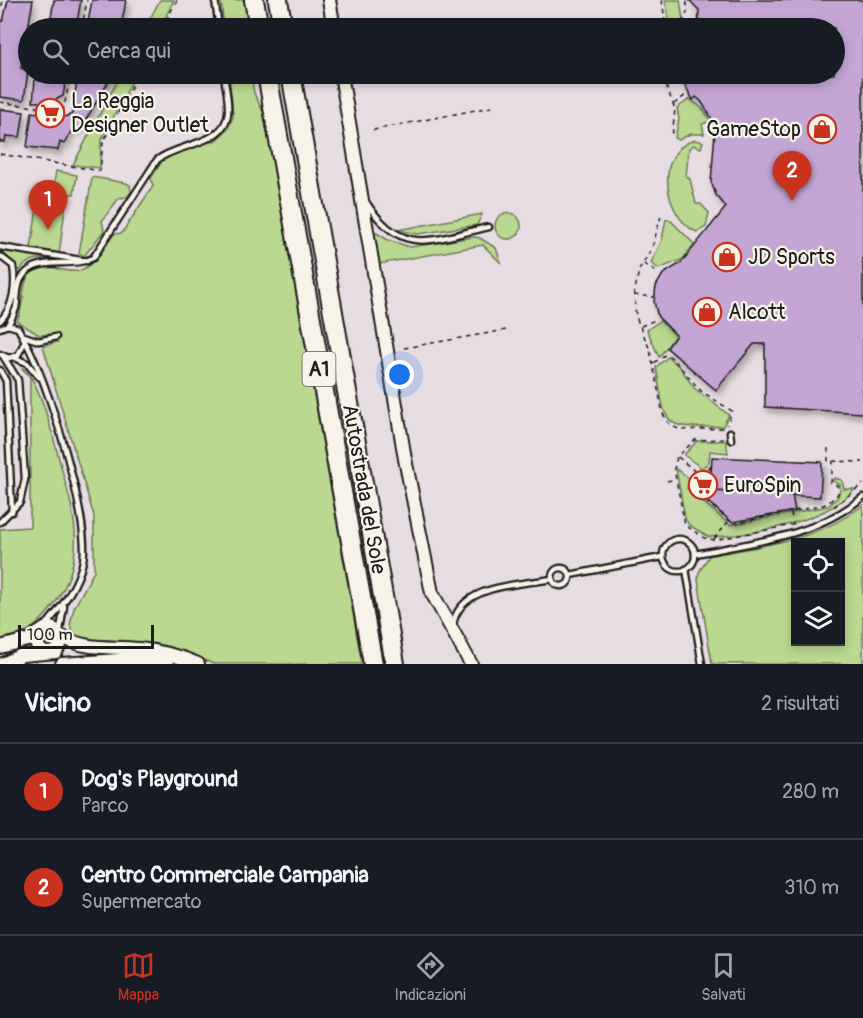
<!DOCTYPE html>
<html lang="it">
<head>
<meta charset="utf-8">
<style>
	body { margin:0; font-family:Pangolin,sans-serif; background:#20242c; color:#f1f3f6 }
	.controls { position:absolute; right:18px; bottom:18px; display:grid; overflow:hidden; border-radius:0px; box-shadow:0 3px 9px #0003 }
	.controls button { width:54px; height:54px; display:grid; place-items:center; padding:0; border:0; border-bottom:2px solid #363941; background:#171b24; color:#f1f3f6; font:30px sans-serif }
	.scale { position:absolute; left:18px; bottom:15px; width:136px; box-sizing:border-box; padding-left:6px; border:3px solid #1c1c1c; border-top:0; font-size:16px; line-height:21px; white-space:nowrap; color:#1c1c1c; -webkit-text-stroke:4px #f7f3e8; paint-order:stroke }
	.you { position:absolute; left:400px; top:375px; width:21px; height:21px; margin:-15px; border:4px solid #fff; border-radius:50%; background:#1a73e8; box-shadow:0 0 0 9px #1a73e833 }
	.badge { display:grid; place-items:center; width:39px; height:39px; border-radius:50%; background:#c8321e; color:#fff; font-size:20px; font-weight:700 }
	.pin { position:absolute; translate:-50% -50px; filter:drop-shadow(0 2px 3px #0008) }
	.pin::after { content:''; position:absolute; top:32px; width:21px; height:18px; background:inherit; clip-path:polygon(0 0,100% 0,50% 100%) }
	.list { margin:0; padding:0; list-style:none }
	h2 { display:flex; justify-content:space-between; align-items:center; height:78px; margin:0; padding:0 24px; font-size:26px }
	h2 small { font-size:20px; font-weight:400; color:#9ea1a6 }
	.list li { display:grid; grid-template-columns:39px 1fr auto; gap:18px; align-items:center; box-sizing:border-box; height:96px; padding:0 24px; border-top:2px solid #363941 }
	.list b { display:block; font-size:22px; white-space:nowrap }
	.list p { margin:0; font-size:20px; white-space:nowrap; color:#9ea1a6 }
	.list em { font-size:20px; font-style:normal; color:#9ea1a6 }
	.icon { flex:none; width:33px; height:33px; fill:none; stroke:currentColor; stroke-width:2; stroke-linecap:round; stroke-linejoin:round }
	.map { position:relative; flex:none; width:863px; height:664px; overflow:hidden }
	.search { position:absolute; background:#171b24; box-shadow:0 3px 9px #0003; left:18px; right:18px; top:18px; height:66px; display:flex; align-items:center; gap:15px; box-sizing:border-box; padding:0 21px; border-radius:33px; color:#9ea1a6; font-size:22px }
	.sheet { height:270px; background:#171b24 }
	nav { display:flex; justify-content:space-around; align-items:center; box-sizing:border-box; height:84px; border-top:2px solid #363941; background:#171b24; font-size:16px; color:#9ea1a6 }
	nav a { display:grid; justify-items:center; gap:3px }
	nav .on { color:#c8321e }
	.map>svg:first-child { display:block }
</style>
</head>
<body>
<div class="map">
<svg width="863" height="664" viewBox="0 0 863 664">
	<defs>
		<filter id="shadow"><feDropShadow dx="3" dy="5" stdDeviation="3" flood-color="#0004"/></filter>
	</defs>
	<rect width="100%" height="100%" fill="#e7dce2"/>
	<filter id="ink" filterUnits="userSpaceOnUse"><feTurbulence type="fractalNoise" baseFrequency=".0167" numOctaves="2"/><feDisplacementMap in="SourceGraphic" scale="12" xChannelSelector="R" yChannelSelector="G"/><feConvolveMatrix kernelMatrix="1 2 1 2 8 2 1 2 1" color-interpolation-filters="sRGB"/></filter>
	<g filter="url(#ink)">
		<g fill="#bad890" stroke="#6b7a56" stroke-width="1.5" fill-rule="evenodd">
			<polygon points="160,0 174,0 160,28 145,28"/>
			<polygon points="221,0 245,0 250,28 224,28"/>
			<polygon points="665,0 680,0 683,20 671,28"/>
			<polygon points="121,74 136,74 101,141 100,168 73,165"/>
			<path d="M 229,74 L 251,74 L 254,93 L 264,114 L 362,664 L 214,664 L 184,652 L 125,642 L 81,641 L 74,635 L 70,625 L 74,608 L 94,571 L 94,516 L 43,346 L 58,342 L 57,334 L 39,335 L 17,321 C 25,307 20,283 32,271 C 43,260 64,274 78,271 C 95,266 104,247 114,234 L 122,233 L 153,186 L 151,178 L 163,160 L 171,155 L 216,140 L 228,129 L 233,117 Z"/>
			<polygon points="690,99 703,109 711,121 702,124 704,134 690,134 679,140 675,138 679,119 677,108"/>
			<path d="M 695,140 L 703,142 L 701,148 L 694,145 L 689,148 L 686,176 L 690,179 L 696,204 L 701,204 L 709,213 L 706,227 L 697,232 C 664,218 653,151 695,140 Z"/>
			<polygon points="56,171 77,175 74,194 67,194 59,254 31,248 37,208 46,209 51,203"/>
			<polygon points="92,177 126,183 130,185 131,192 127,197 119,198 102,221 104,231 84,256 79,253"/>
			<circle cx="508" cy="226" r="13"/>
			<polygon points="482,214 477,225 418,234 398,230"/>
			<polygon points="666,219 670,220 694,244 683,259 659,269 651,263 662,240"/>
			<polygon points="375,232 388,240 410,247 474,237 480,238 496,248 501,263 483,245 379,264 373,243"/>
			<path d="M 0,249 L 51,258 L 51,259 C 36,258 24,260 17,276 L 12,262 Z"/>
			<polygon points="660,321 676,335 659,357 647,330"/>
			<path d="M 668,357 L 680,367 L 694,388 L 729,415 L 723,426 C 660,430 666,425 656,367 Z"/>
			<path d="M 22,368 L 26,369 C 43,394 50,426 58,455 C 71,505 89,549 59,597 C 43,623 29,633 0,643 L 0,529 L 30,527 L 30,377 Z"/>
			<polygon points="697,441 726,441 728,453 710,451 709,462 702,468 684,455"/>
			<path d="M 676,469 L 692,480 L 687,488 L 730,525 L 828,506 C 837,499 840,496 840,485 L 833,481 L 834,478 L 842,480 L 844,489 L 855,489 C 824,523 753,535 708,537 L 689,525 L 685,518 Z"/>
			<path d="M 863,505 L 863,664 L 712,664 L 698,580 L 699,572 L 709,556 C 763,545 819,541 863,505 ZM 796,542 L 840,542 L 840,642 L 796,642 Z"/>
		</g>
		<g fill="#c3a6d3" stroke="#1c1c1c" stroke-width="1.5" filter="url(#shadow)">
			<polygon points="8,0 33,0 21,68 28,71 24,100 0,97 0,22 3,21"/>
			<polygon points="54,0 81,0 76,28 49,28"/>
			<polygon points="92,0 126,0 121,28 87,28"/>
			<polygon points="689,0 863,0 863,413 765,407 765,344 754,344 716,390 667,348 676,335 658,317 654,302 656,286 663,274 681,263 726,207 716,195 711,182 715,132 711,117 701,101 696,97 693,100 679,74 834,74 834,28 698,28 699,10"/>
			<polygon points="42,74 67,74 63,96 51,102 33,102 35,79 40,81"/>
			<polygon points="78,74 113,74 81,128 73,128 64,144 60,142 58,150 27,147 32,112 64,117 72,114"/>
			<polygon points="0,109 24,112 20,137 6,136 5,142 0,142"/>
			<polygon points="712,457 822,462 820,497 710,491"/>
			<polygon points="711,465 710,491 792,495 795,511 732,522 691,488"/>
		</g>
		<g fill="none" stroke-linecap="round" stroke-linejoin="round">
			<g stroke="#1c1c1c" stroke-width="9">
				<g id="service">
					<polyline points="215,0 219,28"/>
					<path d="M 366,202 C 403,259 433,239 489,227"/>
					<polyline points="0,247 87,261"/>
					<path d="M 0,256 L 13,266 C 16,284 14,307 0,321"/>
					<path d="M 8,325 C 11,320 14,314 16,308 C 18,298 16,284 23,276 C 38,255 70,269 93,258 L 157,160 C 178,143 226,145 228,112 C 229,99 225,86 224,74"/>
					<polyline points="0,328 8,325 18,328 25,341 18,355 9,358 0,354"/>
					<polyline points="24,336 39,341 56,337"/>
					<path d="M 25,341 C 47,378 91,521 83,561 C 78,585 63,605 47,624"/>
					<polyline points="13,357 27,363 39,377"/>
					<polyline points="0,370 6,381 12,512"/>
					<polyline points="730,432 731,440"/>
					<polyline points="0,522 20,502 25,479 18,380 3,356"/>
					<circle cx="679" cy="555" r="16"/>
					<path d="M 695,554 C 754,542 815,537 863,497"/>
					<circle cx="561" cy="577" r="9"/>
					<polyline points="686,569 702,664"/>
					<polyline points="570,575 662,557"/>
					<path d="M 453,625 C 459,584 520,585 552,579"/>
					<polyline points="60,630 64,606"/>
				</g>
			</g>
			<g stroke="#1c1c1c" stroke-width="16">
				<g id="tertiary">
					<polyline points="329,0 334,28"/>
					<polyline points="341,74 405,459 432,593 471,664"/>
					<path d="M 61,636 C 86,651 111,646 139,649 C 160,651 179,656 198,664"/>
					<polyline points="0,647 35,638"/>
					<polyline points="3,664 22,655 56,652 62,641 56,630 48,627 37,634 35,642 43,653"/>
					<polyline points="62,664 133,659 167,664"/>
				</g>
			</g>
			<g stroke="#1c1c1c" stroke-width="22">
				<g id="motorway">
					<polyline points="254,0 259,28"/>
					<polyline points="278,0 283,28"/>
					<polyline points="267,74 373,664"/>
					<polyline points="291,74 395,664"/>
				</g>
			</g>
			<g stroke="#1c1c1c" stroke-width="1.5" stroke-dasharray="4.5 4.5" stroke-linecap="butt">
				<polyline points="662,0 666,28"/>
				<polyline points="0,15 3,0"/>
				<polyline points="82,28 87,0"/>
				<polyline points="162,28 177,0"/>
				<path d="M 674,28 C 685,21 690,13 686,0"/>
				<polyline points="666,86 675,109 672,137"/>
				<polyline points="0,102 63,111 71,74"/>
				<polyline points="674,104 686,95"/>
				<polyline points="373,130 491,107"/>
				<polyline points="0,154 100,171 103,142 138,74"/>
				<polyline points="661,216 652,248 639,270 634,295 636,317 650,350 663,414 670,425 681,430 724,428"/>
				<polyline points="644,264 658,273"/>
				<polyline points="634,295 654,297"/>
				<polyline points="641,326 655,320"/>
				<polyline points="404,348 506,330"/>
				<polyline points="654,363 666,354 672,358 701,391 732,411 727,425"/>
				<polyline points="724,439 695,440 677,457 674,469 685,525 704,538 714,540 797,524"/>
				<polyline points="828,448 828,461 863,462"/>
				<polyline points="678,457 698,474 690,488 733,524 827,504 838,494 838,486 831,483 833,461"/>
				<polyline points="667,481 675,479"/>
				<polyline points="834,507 863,484"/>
				<polyline points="791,513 793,523"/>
				<polyline points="714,539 728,522"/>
			</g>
			<use href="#service" stroke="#f7f3e8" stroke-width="4.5"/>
			<use href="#tertiary" stroke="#f7f3e8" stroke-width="12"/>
			<use href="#motorway" stroke="#f7f3e8" stroke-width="18"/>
		</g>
	</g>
	<defs>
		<g id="supermarket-ring" transform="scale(1.5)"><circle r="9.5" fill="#f7f3e8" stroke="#c8321e" stroke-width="1.5"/><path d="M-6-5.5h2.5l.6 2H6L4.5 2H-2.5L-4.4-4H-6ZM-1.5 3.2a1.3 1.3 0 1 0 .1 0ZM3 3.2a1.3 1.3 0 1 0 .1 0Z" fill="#c8321e"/></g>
		<g id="shop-ring" transform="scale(1.5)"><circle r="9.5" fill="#f7f3e8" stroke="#c8321e" stroke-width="1.5"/><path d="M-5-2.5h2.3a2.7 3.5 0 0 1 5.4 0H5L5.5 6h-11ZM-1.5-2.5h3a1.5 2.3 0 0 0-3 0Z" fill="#c8321e"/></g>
	</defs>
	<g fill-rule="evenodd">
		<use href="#supermarket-ring" x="50" y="113"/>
		<use href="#shop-ring" x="822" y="129"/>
		<use href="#shop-ring" x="727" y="257"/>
		<use href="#shop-ring" x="707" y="312"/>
		<use href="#supermarket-ring" x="703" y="485"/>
	</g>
	<g text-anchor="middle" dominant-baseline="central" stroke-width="4.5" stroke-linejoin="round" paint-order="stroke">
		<rect fill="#f7f3e8" stroke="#5e5c59" stroke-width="1.5" x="302.5" y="352" width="33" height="34" rx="4.5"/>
		<g font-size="20" font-weight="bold" fill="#1c1c1c">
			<text x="319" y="369">A1</text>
		</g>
		<g font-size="21" fill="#1c1c1c" stroke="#f7f3e8" text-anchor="start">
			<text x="71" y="101">La Reggia<tspan x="71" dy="24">Designer Outlet</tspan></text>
			<text x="801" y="129" text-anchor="end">GameStop</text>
			<text x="748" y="257">JD Sports</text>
			<text x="728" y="312">Alcott</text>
			<text x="724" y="485">EuroSpin</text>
		</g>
		<g font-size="21" fill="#1c1c1c" stroke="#f7f3e8">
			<text transform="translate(364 489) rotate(80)">Autostrada del Sole</text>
		</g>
	</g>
</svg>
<div class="controls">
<button><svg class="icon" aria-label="locate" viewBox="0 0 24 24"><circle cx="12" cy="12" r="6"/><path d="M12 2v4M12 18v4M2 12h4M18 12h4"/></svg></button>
<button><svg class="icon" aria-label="layers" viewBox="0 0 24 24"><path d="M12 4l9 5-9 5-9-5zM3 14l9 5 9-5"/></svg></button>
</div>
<div class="scale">100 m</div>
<div class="you"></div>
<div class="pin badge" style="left:48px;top:230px">1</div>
<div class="pin badge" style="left:792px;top:201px">2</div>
<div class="search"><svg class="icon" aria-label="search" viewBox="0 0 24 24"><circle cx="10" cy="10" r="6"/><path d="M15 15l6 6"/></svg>Cerca qui</div>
</div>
<section class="sheet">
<h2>Vicino<small>2 risultati</small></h2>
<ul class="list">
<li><span class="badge">1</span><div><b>Dog's Playground</b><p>Parco</p></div><em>280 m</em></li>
<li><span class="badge">2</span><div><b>Centro Commerciale Campania</b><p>Supermercato</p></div><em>310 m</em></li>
</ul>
</section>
<nav>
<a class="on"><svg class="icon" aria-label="map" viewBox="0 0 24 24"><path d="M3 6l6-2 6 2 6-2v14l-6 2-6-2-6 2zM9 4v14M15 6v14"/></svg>Mappa</a>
<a><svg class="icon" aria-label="directions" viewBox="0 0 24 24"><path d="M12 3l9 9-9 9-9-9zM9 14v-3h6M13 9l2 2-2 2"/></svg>Indicazioni</a>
<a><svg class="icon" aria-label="saved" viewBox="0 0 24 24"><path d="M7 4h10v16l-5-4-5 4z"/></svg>Salvati</a>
</nav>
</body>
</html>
